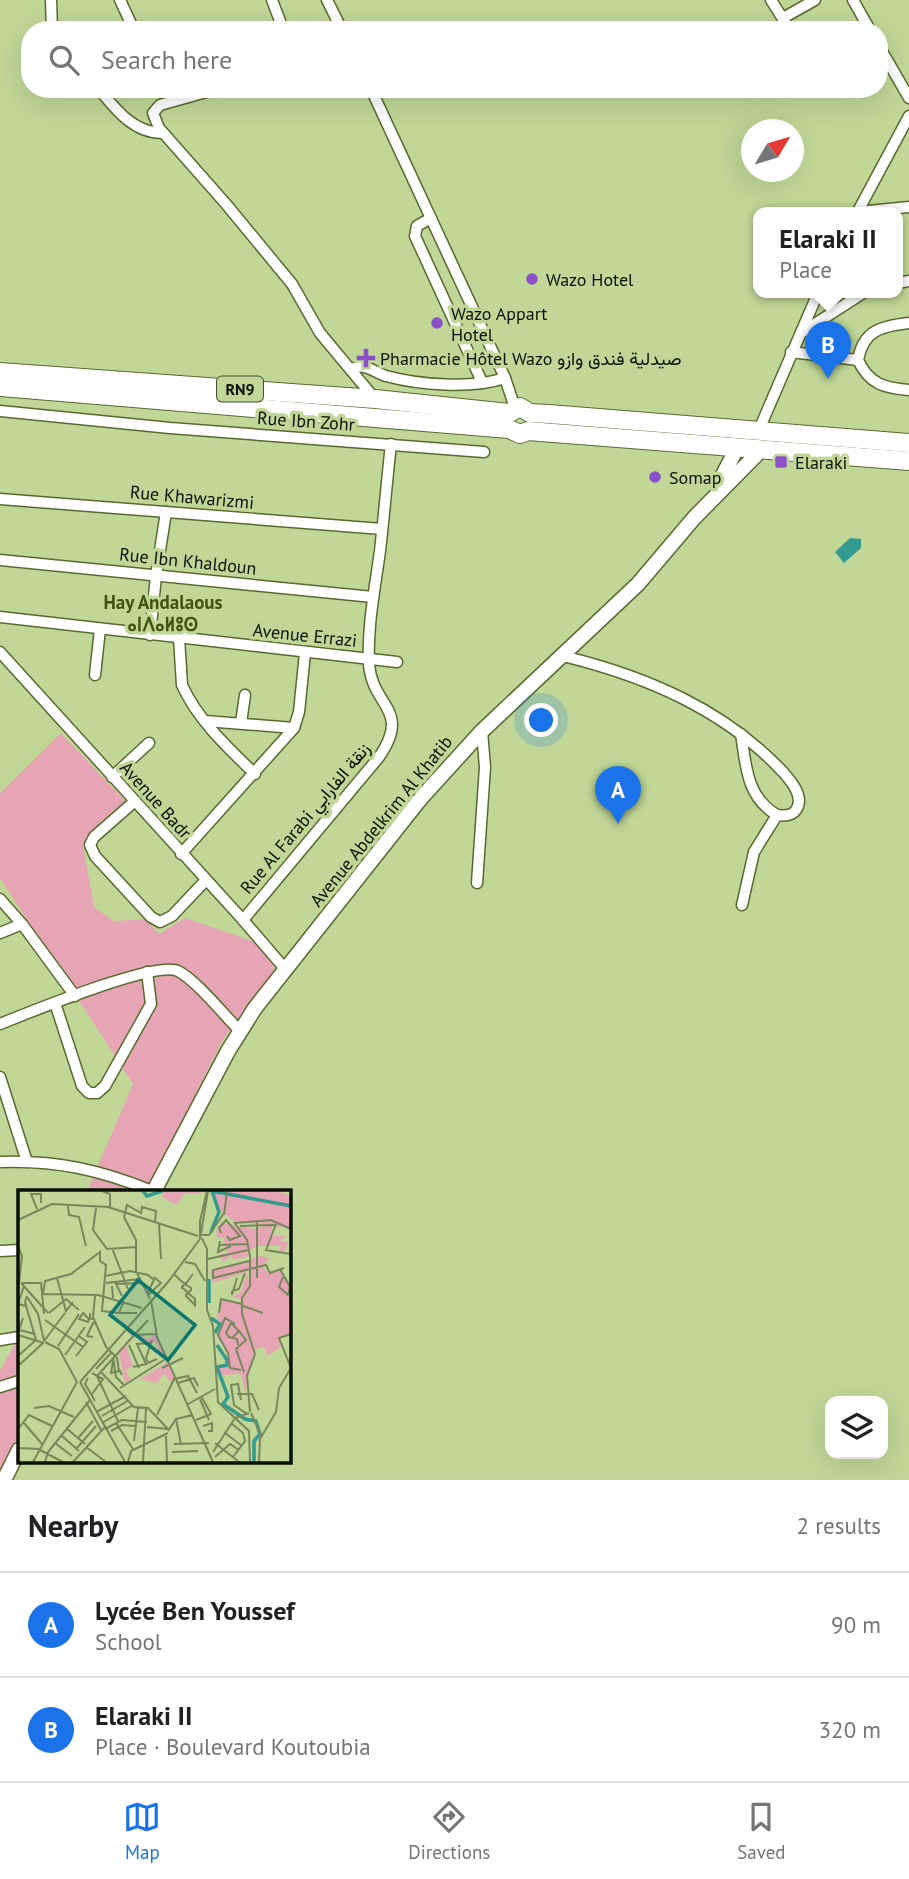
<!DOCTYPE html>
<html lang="en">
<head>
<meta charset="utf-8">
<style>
	body { margin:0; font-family:"PT Sans",Vazirmatn,"Noto Sans Tifinagh",sans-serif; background:#f6f6f6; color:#202124 }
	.controls { position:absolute; right:21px; bottom:21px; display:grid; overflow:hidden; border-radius:14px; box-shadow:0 7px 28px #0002 }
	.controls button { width:63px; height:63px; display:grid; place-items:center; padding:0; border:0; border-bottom:2px solid #e0e0e0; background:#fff; color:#202124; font:35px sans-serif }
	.compass { position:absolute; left:741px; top:119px; width:63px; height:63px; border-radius:50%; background:#fff; box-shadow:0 7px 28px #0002; rotate:52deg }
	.you { position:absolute; left:542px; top:721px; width:24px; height:24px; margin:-18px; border:5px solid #fff; border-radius:50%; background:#1a73e8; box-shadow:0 0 0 10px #1a73e833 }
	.badge { display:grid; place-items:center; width:46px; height:46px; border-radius:50%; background:#1a73e8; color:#fff; font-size:23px; font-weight:700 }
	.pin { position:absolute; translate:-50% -58px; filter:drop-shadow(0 2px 4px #0008) }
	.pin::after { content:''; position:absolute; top:37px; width:24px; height:21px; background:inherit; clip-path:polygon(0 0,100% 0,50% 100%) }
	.popup { position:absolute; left:753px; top:207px; width:150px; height:91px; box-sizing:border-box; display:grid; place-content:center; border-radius:14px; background:#fff; filter:drop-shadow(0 2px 5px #0005); font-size:23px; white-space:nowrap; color:#757577 }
	.popup b { font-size:26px; color:#202124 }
	.popup::after { content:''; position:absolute; left:50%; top:100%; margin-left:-14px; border:14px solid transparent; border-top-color:#fff }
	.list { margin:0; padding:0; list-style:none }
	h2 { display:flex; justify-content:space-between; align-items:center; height:91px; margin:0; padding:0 28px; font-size:30px }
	h2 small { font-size:23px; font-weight:400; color:#757577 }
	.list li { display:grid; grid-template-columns:46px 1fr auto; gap:21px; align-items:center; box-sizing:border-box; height:105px; padding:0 28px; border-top:2px solid #e0e0e0 }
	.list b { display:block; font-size:26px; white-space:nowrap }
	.list p { margin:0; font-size:23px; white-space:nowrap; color:#757577 }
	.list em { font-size:23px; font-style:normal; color:#757577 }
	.icon { flex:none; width:38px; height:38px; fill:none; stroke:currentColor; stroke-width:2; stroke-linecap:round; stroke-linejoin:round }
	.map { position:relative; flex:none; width:909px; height:1480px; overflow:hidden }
	.search { position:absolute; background:#fff; box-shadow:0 7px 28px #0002; left:21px; right:21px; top:21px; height:77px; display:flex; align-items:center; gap:18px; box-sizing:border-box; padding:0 24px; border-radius:28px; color:#757577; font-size:26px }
	.sheet { height:301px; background:#fff }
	nav { display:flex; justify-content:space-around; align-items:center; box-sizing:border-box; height:98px; border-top:2px solid #e0e0e0; background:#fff; font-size:19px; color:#757577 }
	nav a { display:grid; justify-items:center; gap:4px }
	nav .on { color:#1a73e8 }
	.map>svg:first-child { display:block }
</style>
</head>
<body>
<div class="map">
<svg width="909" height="1480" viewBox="0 0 909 1480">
	<rect width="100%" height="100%" fill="#c0d797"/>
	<g fill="#e6a5b4">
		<polygon points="61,733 127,803 83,845 94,907 114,921 146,919 159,934 185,918 258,943 273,962 274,977 223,1039 147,1191 87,1191 133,1084 0,878 0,793"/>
		<polygon points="19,1336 19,1448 0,1480 0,1371"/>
	</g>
	<polygon fill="#329a8e" points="850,538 861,539 861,548 844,563 835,552"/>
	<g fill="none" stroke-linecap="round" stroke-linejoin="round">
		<g stroke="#586b2f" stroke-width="13">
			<g id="minor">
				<polyline points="51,0 52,30"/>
				<polyline points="120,0 134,30"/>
				<polyline points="327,0 342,30"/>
				<polyline points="771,0 790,30"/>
				<polyline points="853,0 870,30"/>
				<polyline points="783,18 815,0"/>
				<polyline points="272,30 278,26 280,21 272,0"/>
				<polyline points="879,46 909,98"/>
				<path d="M 99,89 C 116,110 134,133 162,133"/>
				<polyline points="217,89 160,105 153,113 159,128 226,204 292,284 320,333 375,399"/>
				<polyline points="371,89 505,378 515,408"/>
				<polyline points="858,212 909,207"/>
				<polyline points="857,213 909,116"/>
				<polyline points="431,218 417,226 415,236 482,382"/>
				<polyline points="898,283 909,281"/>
				<path d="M 909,323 C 882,326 863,330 858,360 C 869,384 884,388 909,390"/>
				<polyline points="801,333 863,293"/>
				<polyline points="791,352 858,360"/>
				<path d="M 351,370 C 364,361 373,372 386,376 C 419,385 472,389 505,378"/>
				<polyline points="0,411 170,428 484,452"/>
				<polyline points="758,432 818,293"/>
				<polyline points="0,499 382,529"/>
				<polyline points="0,560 373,597"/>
				<polyline points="0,617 397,662"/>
				<polyline points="150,635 156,576 166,512"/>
				<path d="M 179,638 L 182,685 C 197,719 228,748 255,774"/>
				<polyline points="0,652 243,920 286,970"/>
				<path d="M 563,656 C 645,676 724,709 783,772 C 791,781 805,797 796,810 C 792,816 784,816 777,815 C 746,797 746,765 741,734"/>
				<polyline points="95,675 100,629"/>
				<polyline points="205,721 294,728"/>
				<polyline points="241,723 245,695"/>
				<polyline points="112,777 149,743"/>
				<polyline points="135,801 94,837 90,845 95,856 151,917 160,922 172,916 206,880"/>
				<polyline points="181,854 294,728 299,712 305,653"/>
				<polyline points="477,883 485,767 482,731"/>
				<polyline points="0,899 22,924 75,996"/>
				<polyline points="742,905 754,852 777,815"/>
				<path d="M 243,920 L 379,757 C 412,709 372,707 369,664 C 367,627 375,588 380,551 C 384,516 387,480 391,444"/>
				<polyline points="0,933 22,924"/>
				<polyline points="55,1003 82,1086 89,1093 97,1093 105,1086 151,1004 147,972"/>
				<path d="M 0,1024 C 28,1013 156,960 178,971 C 197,981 224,1015 240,1031"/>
				<polyline points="0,1077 27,1162"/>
				<path d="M 0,1162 C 56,1160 101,1170 152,1191"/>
				<polyline points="0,1251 19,1250"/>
				<polyline points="0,1340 19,1337"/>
				<polyline points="0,1387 19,1381"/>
			</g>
		</g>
		<g stroke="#586b2f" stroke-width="17">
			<g id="tertiary">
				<polyline points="722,488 723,475 737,448"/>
				<polyline points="154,1191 228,1051 255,1008 421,798 482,731 638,584 694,518 761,450"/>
				<polyline points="4,1480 19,1450"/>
			</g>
		</g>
		<g stroke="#586b2f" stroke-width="20">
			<g id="primary">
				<polyline points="0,372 375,399 509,413 520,407 530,413 549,414 909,443"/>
				<polyline points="0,387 509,429 520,434 528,431 909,461"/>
			</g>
		</g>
		<use href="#minor" stroke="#fff" stroke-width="10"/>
		<use href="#tertiary" stroke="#fff" stroke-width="14"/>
		<use href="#primary" stroke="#fff" stroke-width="18"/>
	</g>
	<g fill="#8b50c7" stroke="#c0d797" stroke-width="2.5">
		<circle cx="532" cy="279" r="7"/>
		<circle cx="437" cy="323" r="7"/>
		<path d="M362.5 347.5h7v7h7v7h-7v7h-7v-7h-7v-7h7z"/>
		<rect x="774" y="455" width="14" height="14" rx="3.5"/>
		<circle cx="655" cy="477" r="7"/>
	</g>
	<g text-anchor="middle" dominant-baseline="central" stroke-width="7" stroke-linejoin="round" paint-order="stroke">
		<rect fill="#c0d797" stroke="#414c2d" stroke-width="2" x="217" y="376.5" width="46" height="25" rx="5"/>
		<g font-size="16" font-weight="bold" fill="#0a1000">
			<text x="240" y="389">RN9</text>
		</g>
		<g font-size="18" fill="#0a1000" stroke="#c0d797" text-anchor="start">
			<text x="546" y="279">Wazo Hotel</text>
			<text x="451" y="313">Wazo Appart<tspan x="451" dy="21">Hotel</tspan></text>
			<text x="380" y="358">Pharmacie Hôtel Wazo صيدلية فندق وازو</text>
			<text x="795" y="462">Elaraki</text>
			<text x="669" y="477">Somap</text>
		</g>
		<g font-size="18" fill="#0a1000" stroke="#c0d797">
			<text transform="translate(306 421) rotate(4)">Rue Ibn Zohr</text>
			<text transform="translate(192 497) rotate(5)">Rue Khawarizmi</text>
			<text transform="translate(188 561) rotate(6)">Rue Ibn Khaldoun</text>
			<text transform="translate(305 635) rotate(6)">Avenue Errazi</text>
			<text transform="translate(156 800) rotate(48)">Avenue Badr</text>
			<text transform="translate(305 818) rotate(-50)">Rue Al Farabi زنقة الفارابي</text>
			<text transform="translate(381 821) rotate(-51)">Avenue Abdelkrim Al Khatib</text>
		</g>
		<g font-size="19" font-weight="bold" fill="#405214" stroke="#c0d797">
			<text x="163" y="602">Hay Andalaous<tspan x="163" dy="22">ⴰⵏⴷⴰⵍⵓⵙ</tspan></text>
		</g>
	</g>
	<g transform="translate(18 1190)">
		<rect width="273" height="273" fill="#c0d797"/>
		<path d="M 145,1 L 182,1 L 183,3 L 166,4 L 158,15 L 144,7 ZM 196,1 L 259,1 L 273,6 L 273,38 L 217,32 L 202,20 ZM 204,32 L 235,39 L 254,34 L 253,46 L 268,46 L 261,52 L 270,52 L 266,63 L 261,61 L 263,56 L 240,56 L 231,61 L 231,66 L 214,70 L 213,64 L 205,73 L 202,63 L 208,65 L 209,58 L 204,55 L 207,48 L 200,48 L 198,42 ZM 242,66 L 251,68 L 245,77 L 251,83 L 261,79 L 273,96 L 273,143 L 261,147 L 263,157 L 249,166 L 246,157 L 236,160 L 227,203 L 223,184 L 203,185 L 201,178 L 210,175 L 210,164 L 199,147 L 203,134 L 198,124 L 202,124 L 203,110 L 224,114 L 227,103 L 223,109 L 214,107 L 223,102 L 229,83 L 232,95 L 232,81 L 195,93 L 192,80 L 231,71 L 230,78 L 232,69 ZM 137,144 L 157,186 L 154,193 L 146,184 L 139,193 L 122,189 L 148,173 L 138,153 L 123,152 L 123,145 L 130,149 ZM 108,155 L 115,176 L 108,180 L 112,190 L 107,193 L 101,162 Z" fill="#e6a5b4"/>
		<path fill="none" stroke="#329a8e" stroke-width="3.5" d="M 125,1 L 129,6 L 144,1M 194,1 L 273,16M 193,42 L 201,22 L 194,1M 191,113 L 191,89M 193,128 L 202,134 L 197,143M 199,155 L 209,170 L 209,175 L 199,177 L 210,207 L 205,214 L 227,229 L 238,231 L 242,244 L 236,251 L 236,272"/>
		<path fill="none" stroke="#77875b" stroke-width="2" d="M 84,1 L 92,4 L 92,17M 189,1 L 182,31 L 182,49 L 190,1M 50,16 L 51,25 L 61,27 L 68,56M 78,18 L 75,40 L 89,59 L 118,57M 19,19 L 13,4 L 23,4 L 23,13M 206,25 L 209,1M 0,30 L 34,14 L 90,17 L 180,46M 216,32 L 229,50 L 232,66 L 232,96 L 224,108 L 224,124 L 237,164 L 229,186 L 232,222M 217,33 L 253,30 L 273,39M 141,34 L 143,69M 222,36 L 257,35M 203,43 L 201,38 L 208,30 L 222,46 L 212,50 L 209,46M 184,45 L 191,45 L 206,23M 184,48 L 189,59 L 189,120 L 195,136 L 200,212 L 231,241 L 232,272M 202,51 L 200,62 L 213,56M 201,55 L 230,54M 0,56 L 4,66 L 0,102M 94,58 L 110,99M 247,60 L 273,64M 248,60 L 258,34M 190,69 L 230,60M 231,71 L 195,80 L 195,88 L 248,75 L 252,83 L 266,78M 167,72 L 177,74 L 187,91M 262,79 L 272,97 L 270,105 L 261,97 L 265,87M 156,84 L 162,90 L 167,94 L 173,98 L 173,100 L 168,105 L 168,106 L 177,115 L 177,109 L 170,103 L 165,98 L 164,98 L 164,97 L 169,92 L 175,84M 87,86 L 112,81 L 130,85 L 136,90 L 129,104M 39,88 L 48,121 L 55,112M 239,88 L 239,31M 3,93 L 23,93 L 26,124M 3,93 L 30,123M 88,93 L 122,89M 6,96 L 0,114 L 8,116M 214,101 L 214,105 L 219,88M 214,101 L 221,99 L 227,83M 24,104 L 80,105 L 124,118M 25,104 L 27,91 L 53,84 L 82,62 L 82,71 L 88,75 L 84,121 L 102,123M 130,105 L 143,93 L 136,87M 77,106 L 75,127 L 88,157 L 99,168 L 101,181M 104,106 L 98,94 L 124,93M 9,107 L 20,124 L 26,151M 95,108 L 94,96 L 95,108M 132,109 L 118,81 L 118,50 L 106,27 L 109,15 L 123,23 L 124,17 L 138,21 L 137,33M 133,110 L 139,147 L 195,272M 105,113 L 101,123 L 119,123M 225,116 L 245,123M 31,123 L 48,109 L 61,120M 72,123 L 72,127 L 71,129 L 70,132 L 61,129 L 65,123 L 71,129 L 74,129 L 75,128M 201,123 L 203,109 L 224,114M 5,128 L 1,140 L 17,144M 27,130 L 65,157M 217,134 L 207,128 L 200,145 L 210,163 L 212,178 L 223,180M 107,138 L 115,145 L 138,144M 221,141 L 228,150 L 218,159 L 226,182M 0,145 L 26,153M 75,147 L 69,146 L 75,133 L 79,134M 215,147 L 221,141 L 213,133 L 208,143 L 211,147 L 219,149 L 220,155M 134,150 L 128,168 L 130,173 L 139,169M 26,151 L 47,123M 111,155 L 121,178M 40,156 L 61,124M 47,165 L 67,137M 0,166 L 18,150 L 7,112 L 9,106M 58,166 L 69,152 L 61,146M 95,167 L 98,187 L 106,195M 95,171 L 93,183 L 102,181 L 104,185M 0,176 L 25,153M 115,177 L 128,174 L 119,154 L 133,153M 144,178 L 165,168M 78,179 L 94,162M 82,181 L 116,217 L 130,218 L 150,239M 74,183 L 85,189 L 74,204M 70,188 L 67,194 L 77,211M 156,189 L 170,186 L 179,203M 62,192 L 150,92 L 182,49M 62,192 L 107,272M 160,193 L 176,188 L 180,196M 102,198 L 146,170M 219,204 L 234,204 L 241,220M 182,209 L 191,230M 223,210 L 220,194 L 213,195 L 216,215 L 229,224M 68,212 L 83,240M 170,214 L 197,199M 16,218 L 31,216 L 56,227M 78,222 L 108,206M 233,223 L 243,245M 139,225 L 157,187M 84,226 L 111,210M 158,229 L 163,254M 178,230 L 193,224 L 183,206M 100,231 L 79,186 L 130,130M 6,233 L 24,254M 84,233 L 115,215M 98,233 L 115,259M 213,233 L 225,243 L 227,251 L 215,267M 185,236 L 194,233 L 194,241 L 190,241M 129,237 L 150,239M 48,238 L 67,254M 0,239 L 11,225 L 34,236M 87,239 L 104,230 L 129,232M 93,241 L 104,235 L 118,236M 150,241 L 158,229 L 175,225M 206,242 L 224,256M 43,245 L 61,261M 148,246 L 149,272M 60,248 L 75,231M 116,251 L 120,218M 37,253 L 54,266M 197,253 L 221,272M 156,254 L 191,253M 68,257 L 88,272M 0,258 L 21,259M 58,259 L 78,236M 22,260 L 45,272M 154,262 L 180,261M 195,262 L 217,228 L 231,223M 197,267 L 212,254 L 221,260M 15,272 L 59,192 L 41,159 L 27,152M 27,272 L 30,262 L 72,210M 55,272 L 87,237M 110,272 L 113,261 L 150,243M 125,272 L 128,218M 241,272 L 242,249 L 258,222 L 261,198 L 273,178 L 261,148 L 273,144"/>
		<path fill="#0f766e" fill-opacity="0.15" stroke="#0f766e" stroke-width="3.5" d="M 120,90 L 177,135 L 150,170 L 92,125 Z"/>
		<rect width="273" height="273" fill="none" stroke="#0a1000" stroke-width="3.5"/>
	</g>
</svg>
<div class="controls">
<button><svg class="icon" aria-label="layers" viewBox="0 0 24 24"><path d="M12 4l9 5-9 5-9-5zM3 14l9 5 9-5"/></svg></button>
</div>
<svg class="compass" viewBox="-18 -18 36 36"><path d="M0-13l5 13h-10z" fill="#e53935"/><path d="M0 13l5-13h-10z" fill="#757577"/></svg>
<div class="you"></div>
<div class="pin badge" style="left:618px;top:824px">A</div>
<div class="pin badge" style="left:828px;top:379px">B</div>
<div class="popup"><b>Elaraki II</b>Place</div>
<div class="search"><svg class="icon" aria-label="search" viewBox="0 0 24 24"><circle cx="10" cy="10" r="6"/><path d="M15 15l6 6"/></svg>Search here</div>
</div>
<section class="sheet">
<h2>Nearby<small>2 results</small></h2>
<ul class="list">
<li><span class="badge">A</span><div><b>Lycée Ben Youssef</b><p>School</p></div><em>90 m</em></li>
<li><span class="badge">B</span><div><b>Elaraki II</b><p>Place · Boulevard Koutoubia</p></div><em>320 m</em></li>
</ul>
</section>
<nav>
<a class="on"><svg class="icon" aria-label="map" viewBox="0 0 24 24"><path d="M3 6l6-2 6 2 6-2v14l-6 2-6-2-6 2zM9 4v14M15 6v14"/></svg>Map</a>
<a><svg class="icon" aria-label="directions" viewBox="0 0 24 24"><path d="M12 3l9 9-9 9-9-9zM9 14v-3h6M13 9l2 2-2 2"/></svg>Directions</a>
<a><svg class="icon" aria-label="saved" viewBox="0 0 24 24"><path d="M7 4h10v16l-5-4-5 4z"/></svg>Saved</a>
</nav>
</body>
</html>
